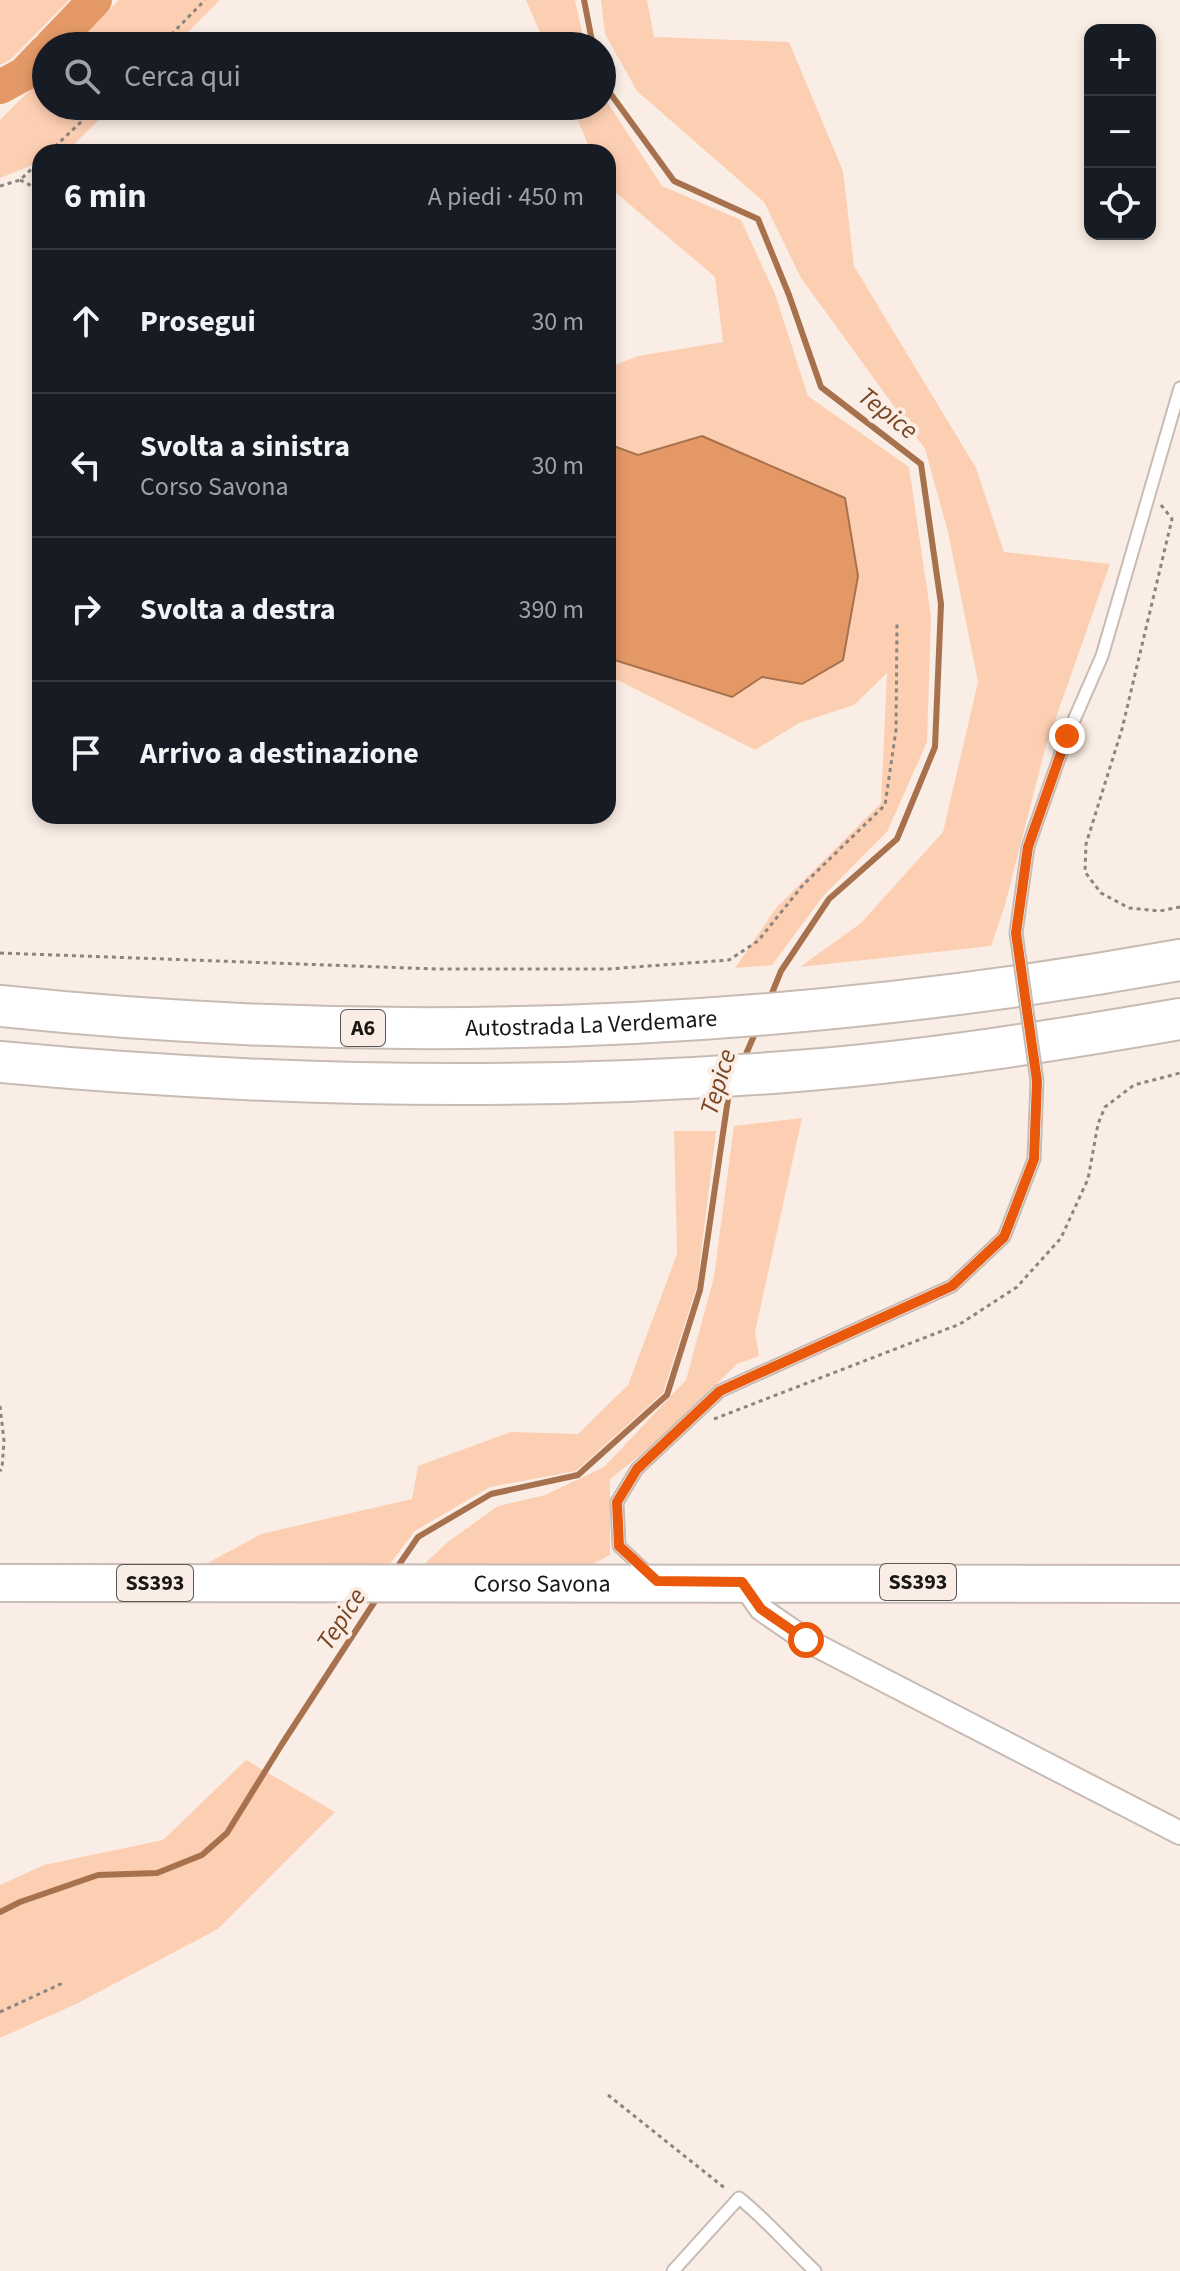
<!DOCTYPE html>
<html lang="it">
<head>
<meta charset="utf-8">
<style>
	body { margin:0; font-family:"Source Sans 3",sans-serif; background:#242831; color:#f1f3f6 }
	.controls { position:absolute; right:24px; top:24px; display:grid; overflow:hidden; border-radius:16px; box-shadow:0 4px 12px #0003 }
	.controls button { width:72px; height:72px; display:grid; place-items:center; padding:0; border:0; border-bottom:2px solid #363941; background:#171b24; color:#f1f3f6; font:40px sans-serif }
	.stop { position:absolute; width:24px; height:24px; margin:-18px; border:6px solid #ea580c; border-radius:50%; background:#fff }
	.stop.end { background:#ea580c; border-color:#fff; box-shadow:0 2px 8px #0008 }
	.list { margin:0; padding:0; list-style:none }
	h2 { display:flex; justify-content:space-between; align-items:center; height:104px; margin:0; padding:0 32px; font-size:34px }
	h2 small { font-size:26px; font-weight:400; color:#9ea1a6 }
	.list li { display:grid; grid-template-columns:52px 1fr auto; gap:24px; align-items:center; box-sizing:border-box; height:144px; padding:0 32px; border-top:2px solid #363941 }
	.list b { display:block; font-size:30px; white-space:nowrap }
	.list p { margin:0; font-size:26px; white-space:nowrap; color:#9ea1a6 }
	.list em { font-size:26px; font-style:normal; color:#9ea1a6 }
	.icon { flex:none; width:44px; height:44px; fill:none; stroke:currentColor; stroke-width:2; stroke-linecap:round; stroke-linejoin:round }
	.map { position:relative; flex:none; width:1180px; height:2271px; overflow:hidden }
	.search { position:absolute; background:#171b24; box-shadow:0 4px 12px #0003; left:32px; top:32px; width:584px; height:88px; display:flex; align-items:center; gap:20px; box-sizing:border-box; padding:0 28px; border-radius:44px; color:#9ea1a6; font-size:30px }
	.panel { position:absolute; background:#171b24; box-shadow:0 4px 12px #0003; left:32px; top:144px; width:584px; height:680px; border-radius:24px }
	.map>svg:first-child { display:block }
</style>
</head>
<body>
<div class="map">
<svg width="1180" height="2271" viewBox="0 0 1180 2271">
	<rect width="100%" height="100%" fill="#faede5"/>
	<g fill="#fdcfb2">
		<polygon points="0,0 69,0 10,60 0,65"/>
		<polygon points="119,0 220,0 174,46 74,46"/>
		<polygon points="526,0 575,0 585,46 546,46"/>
		<polygon points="601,0 647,0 654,37 789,42 843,171 854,266 976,468 1004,552 1110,564 1045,749 1005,905 991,946 800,967 861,923 943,832 978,682 948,532 925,449 801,278 764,202 637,91 605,34"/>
		<polygon points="46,74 46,106 113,106 66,152 40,152 40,162 0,178 0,120"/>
		<polygon points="602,94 662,186 741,220 775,294 808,396 909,467 931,616 927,742 887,832 824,895 772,965 735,968 777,907 881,803 887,673 854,705 799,723 755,750 608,675 608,368 638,356 723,342 715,277 608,186 608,152 591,152 572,106 602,106"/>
		<polygon points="802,1118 755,1332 759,1356 737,1364 662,1438 610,1479 610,1555 586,1568 420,1568 449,1541 498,1506 545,1495 604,1467 686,1380 714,1277 734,1126"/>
		<polygon points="674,1131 716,1131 697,1286 663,1393 576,1471 490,1487 415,1531 386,1569 195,1570 261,1534 412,1499 418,1466 511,1432 578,1434 628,1385 677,1254"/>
		<polygon points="246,1760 335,1812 218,1929 76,2004 0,2038 0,1885 44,1865 163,1840"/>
	</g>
	<polygon fill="#e39866" stroke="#a7714d" stroke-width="2" points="702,436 845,498 858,576 843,660 802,684 762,677 732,697 608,658 608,444 638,455"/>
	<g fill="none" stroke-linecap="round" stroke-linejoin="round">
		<g stroke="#a7714d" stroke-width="6">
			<polyline points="584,0 593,46"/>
			<polyline points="602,82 674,181 758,219 789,295 821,387 921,464 941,604 935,747 897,839 829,899 781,971 770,998"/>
			<polyline points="743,1061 756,1031"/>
			<polyline points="394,1572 418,1537 491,1494 578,1475 667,1395 700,1290 728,1099 731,1090"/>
			<polyline points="0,1912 20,1902 98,1875 157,1873 202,1855 227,1833 282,1744 379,1595"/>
		</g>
		<g stroke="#e39866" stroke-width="34">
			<polyline points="51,46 95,0"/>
			<polyline points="0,87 24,74 46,51"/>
		</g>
		<g stroke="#c7bbb3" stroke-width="15">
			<g id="lane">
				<polyline points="1016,933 1028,847 1067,736 1102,656 1180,388"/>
				<polyline points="651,1576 619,1546 617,1502 637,1469 720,1391 952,1286 1004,1237 1034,1159 1037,1081"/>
				<path d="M 673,2271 L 739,2198 C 767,2220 789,2247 815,2271"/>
			</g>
		</g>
		<g stroke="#c7bbb3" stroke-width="26">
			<polyline id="street" points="742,1582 761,1609 806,1640 1180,1833"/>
		</g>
		<g stroke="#c7bbb3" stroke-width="40">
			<g id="primary">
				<path id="s1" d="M 0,1583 L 1180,1584"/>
			</g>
		</g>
		<g stroke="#c7bbb3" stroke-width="44">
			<g id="highway">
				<path id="s2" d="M 0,1006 C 393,1047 791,1030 1180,960"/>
				<path d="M 0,1062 C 266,1087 531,1092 797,1071 C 925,1061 1053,1041 1180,1019"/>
			</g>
		</g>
		<g stroke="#8d847f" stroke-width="3" stroke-dasharray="4 4" stroke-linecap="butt">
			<polyline points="160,46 205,0"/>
			<polyline points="49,152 98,106"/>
			<polyline points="20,180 40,190"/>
			<polyline points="0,186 20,180 40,161"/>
			<polyline points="1161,505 1172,519 1122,729 1086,844 1085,872 1101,893 1129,908 1160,911 1180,907"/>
			<polyline points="0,953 436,969 608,969 729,960 758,941 803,885 885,805 896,730 897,623"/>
			<polyline points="0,1406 4,1441 2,1469 0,1471"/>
			<polyline points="714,1419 960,1324 1017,1287 1061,1238 1088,1179 1098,1124 1105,1107 1134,1085 1180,1073"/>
			<polyline points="0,2012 65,1982"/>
			<polyline points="608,2095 726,2189"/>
		</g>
		<use href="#lane" stroke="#fff" stroke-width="11"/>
		<use href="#street" stroke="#fff" stroke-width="22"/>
		<use href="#primary" stroke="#fff" stroke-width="36"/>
		<use href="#highway" stroke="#fff" stroke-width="40"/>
		<g stroke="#c7bbb3" stroke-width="15" stroke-linecap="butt">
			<polyline id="lane-bridge" points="1016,933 1037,1081"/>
		</g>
		<use href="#lane-bridge" stroke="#fff" stroke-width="11"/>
	</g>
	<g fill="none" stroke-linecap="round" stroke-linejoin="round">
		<polyline stroke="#ea580c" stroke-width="10" points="806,1640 761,1609 742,1582 657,1581 619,1546 617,1502 637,1469 720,1391 952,1286 1004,1237 1034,1159 1037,1081 1016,933 1028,847 1067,736"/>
	</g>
	<g text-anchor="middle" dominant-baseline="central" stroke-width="8" stroke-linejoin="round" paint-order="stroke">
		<g fill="#faede5" stroke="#5d5652" stroke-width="2">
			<rect x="341" y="1010" width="44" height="36" rx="6"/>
			<rect x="880" y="1564" width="76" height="36" rx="6"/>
			<rect x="117" y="1565" width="76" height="36" rx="6"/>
		</g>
		<g font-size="22" font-weight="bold" fill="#1a1613">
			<text x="363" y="1028">A6</text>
			<text x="918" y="1582">SS393</text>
			<text x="155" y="1583">SS393</text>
		</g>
		<g font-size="24" fill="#1a1613" stroke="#faede5">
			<text stroke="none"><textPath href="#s2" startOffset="592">Autostrada La Verdemare</textPath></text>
			<text stroke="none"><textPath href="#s1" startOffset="542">Corso Savona</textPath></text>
		</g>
		<g font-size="26" font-style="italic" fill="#774521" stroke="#faede5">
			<text transform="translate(888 413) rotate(38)">Tepice</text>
			<text transform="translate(718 1082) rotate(-73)">Tepice</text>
			<text transform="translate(341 1619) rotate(-57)">Tepice</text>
		</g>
	</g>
</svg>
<div class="controls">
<button>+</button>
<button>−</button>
<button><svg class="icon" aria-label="locate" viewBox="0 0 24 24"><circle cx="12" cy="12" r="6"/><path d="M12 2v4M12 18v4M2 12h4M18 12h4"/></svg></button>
</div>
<div class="stop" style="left:806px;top:1640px"></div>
<div class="stop end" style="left:1067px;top:736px"></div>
<div class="search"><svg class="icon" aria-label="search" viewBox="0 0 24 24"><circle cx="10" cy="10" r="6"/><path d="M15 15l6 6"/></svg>Cerca qui</div>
<section class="panel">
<h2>6 min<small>A piedi · 450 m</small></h2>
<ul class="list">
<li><svg class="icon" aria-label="ahead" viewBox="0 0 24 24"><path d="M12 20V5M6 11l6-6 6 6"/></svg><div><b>Prosegui</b></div><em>30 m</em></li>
<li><svg class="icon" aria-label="left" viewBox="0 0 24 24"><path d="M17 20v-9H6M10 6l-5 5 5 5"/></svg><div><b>Svolta a sinistra</b><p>Corso Savona</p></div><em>30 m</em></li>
<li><svg class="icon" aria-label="right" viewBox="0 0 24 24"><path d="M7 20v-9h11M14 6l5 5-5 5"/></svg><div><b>Svolta a destra</b></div><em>390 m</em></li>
<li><svg class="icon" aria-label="arrive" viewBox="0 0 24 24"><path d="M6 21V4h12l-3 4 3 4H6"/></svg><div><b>Arrivo a destinazione</b></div></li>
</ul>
</section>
</div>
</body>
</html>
